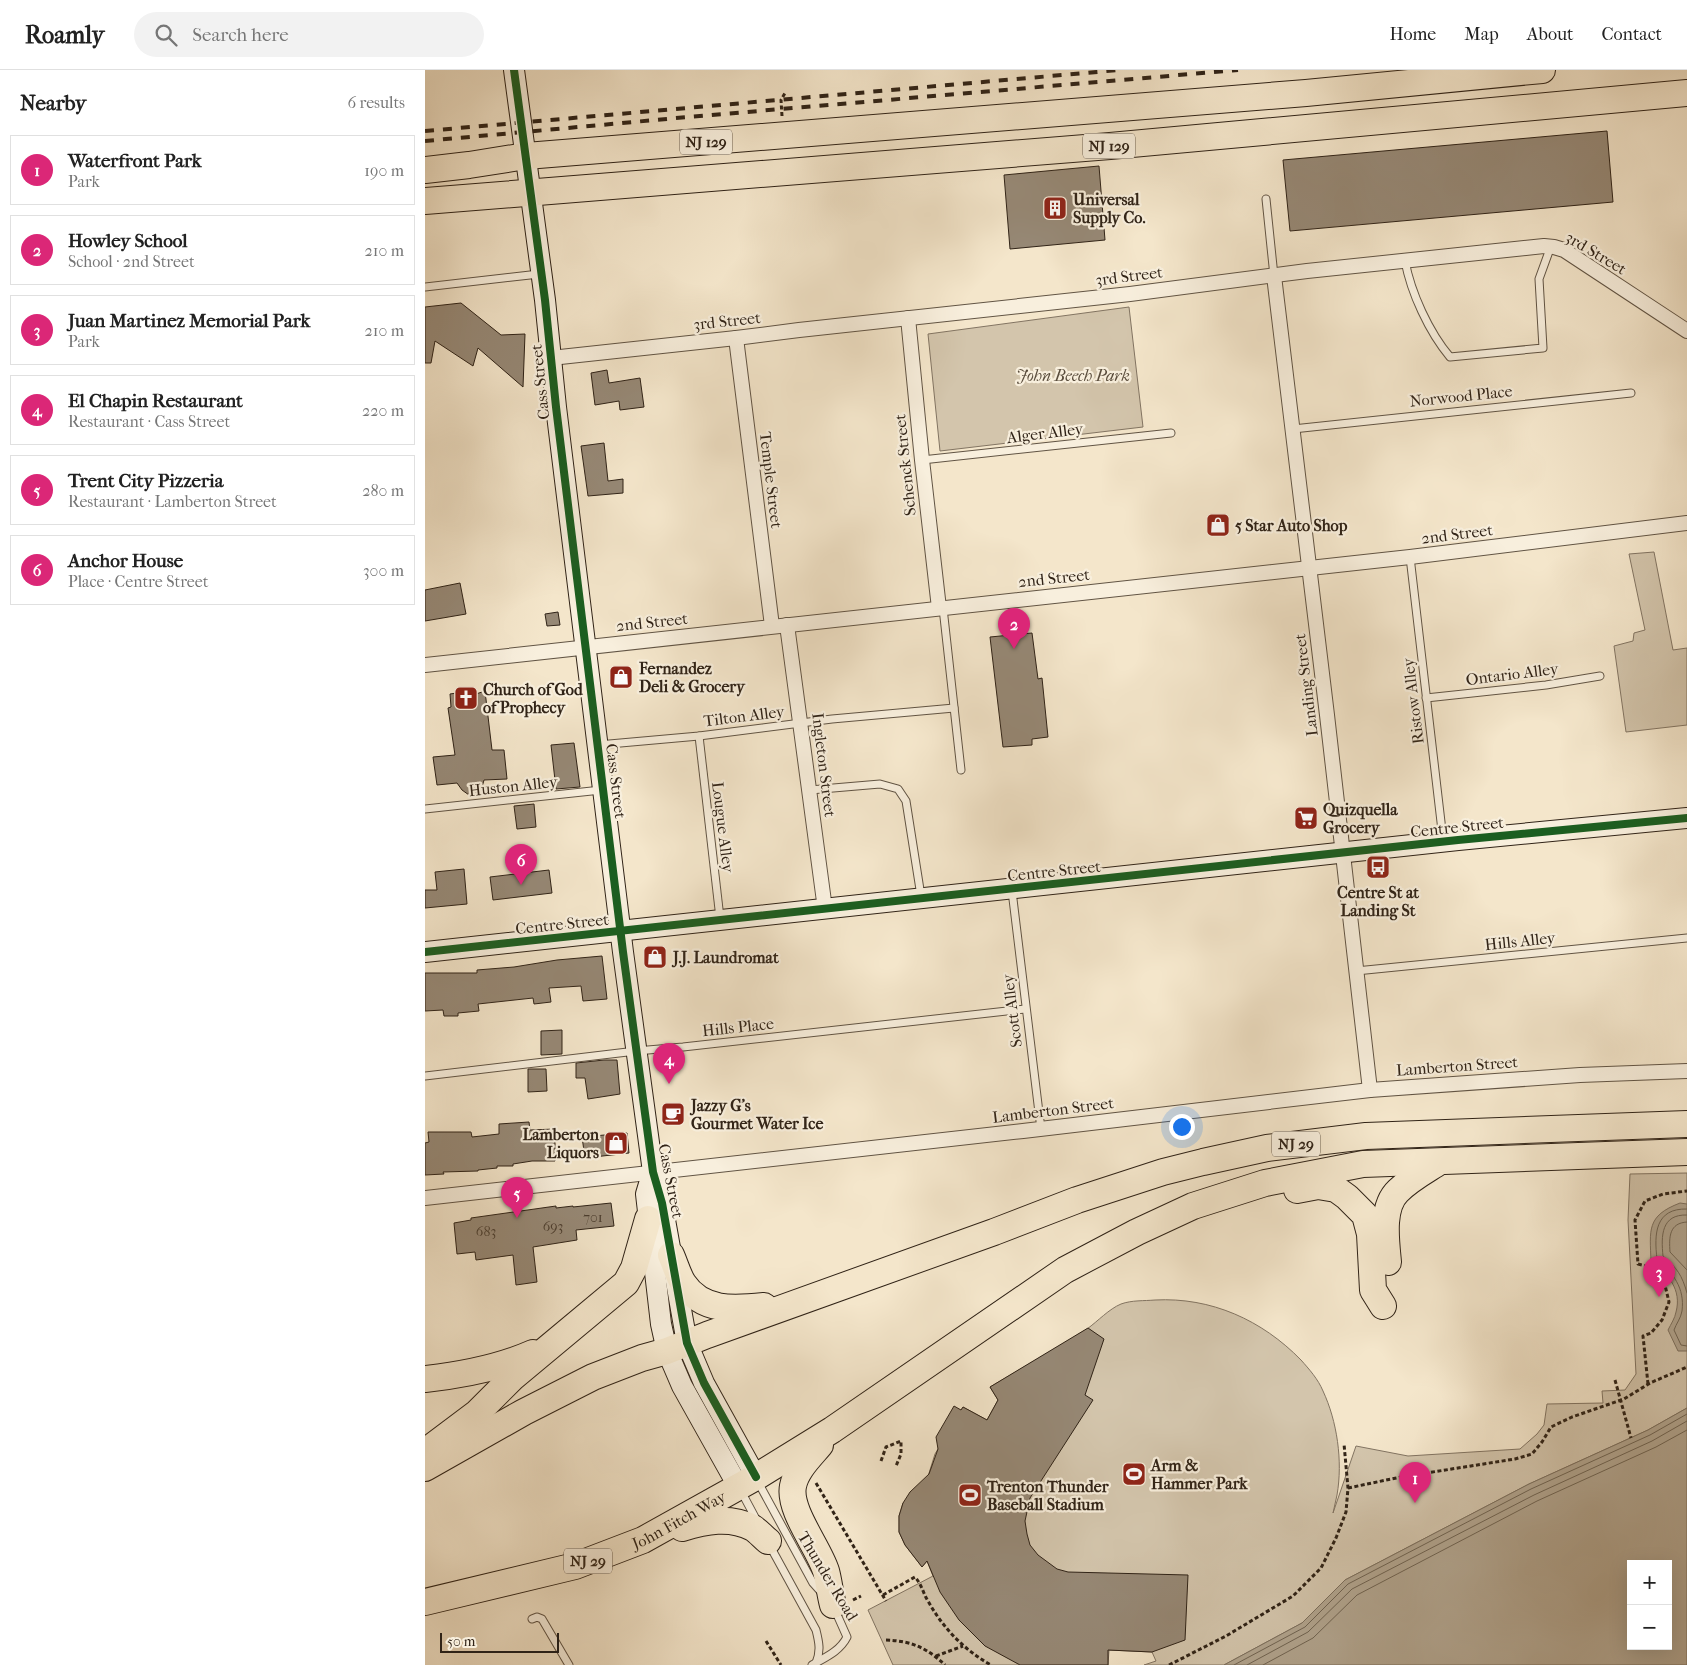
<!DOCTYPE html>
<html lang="en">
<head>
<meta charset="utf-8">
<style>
	body { margin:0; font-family:"IM FELL French Canon",serif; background:#f2f2f2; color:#222 }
	.controls { position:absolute; right:15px; bottom:15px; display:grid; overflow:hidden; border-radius:0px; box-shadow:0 5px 20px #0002 }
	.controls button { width:45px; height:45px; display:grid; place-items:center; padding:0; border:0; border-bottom:1px solid #e0e0e0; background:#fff; color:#222; font:25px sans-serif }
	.scale { position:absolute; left:15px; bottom:12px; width:119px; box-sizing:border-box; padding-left:5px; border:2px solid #302317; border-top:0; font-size:14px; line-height:18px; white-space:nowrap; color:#302317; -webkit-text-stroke:4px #f8efdd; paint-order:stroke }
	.you { position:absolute; left:756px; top:1056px; width:18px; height:18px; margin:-12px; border:4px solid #fff; border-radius:50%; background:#1a73e8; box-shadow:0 0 0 8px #1a73e833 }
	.badge { display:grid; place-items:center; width:32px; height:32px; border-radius:50%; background:#db2777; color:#fff; font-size:16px; font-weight:700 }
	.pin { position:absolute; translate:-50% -41px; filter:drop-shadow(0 1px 2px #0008) }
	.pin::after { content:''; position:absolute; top:26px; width:18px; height:15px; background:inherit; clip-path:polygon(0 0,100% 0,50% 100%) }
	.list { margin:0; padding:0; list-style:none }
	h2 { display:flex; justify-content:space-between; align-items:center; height:65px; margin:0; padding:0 20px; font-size:21px }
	h2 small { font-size:16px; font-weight:400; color:#767676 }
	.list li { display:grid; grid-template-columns:32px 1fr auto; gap:15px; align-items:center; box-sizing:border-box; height:70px; margin:0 10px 10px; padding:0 10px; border:1px solid #e0e0e0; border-radius:0px }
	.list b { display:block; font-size:19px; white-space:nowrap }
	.list p { margin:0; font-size:16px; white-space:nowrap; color:#767676 }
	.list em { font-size:16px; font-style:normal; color:#767676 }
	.icon { flex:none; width:28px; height:28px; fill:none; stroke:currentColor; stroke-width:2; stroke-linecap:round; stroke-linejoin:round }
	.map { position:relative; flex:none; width:1262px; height:1595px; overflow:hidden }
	header { display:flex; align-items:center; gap:30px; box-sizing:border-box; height:70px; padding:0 25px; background:#fff; border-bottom:1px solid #e0e0e0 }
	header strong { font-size:24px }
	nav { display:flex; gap:28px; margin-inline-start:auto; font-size:18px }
	.search { width:350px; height:45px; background:#f2f2f2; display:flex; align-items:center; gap:12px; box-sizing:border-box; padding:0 18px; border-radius:28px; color:#767676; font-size:19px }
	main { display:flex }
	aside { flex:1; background:#fff }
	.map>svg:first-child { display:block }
</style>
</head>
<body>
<header>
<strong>Roamly</strong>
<div class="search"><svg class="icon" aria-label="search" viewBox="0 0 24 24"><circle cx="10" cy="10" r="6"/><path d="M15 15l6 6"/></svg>Search here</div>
<nav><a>Home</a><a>Map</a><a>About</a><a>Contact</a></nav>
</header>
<main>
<aside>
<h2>Nearby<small>6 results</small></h2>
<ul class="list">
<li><span class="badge">1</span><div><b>Waterfront Park</b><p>Park</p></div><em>190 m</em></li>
<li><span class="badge">2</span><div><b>Howley School</b><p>School · 2nd Street</p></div><em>210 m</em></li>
<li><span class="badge">3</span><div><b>Juan Martinez Memorial Park</b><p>Park</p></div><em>210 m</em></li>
<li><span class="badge">4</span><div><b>El Chapin Restaurant</b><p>Restaurant · Cass Street</p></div><em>220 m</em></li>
<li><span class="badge">5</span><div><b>Trent City Pizzeria</b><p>Restaurant · Lamberton Street</p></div><em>280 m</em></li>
<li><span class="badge">6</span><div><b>Anchor House</b><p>Place · Centre Street</p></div><em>300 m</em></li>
</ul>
</aside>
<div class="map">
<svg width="1262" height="1595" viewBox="0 0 1262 1595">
	<rect width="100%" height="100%" fill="#f4e6cb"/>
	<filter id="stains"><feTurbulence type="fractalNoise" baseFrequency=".004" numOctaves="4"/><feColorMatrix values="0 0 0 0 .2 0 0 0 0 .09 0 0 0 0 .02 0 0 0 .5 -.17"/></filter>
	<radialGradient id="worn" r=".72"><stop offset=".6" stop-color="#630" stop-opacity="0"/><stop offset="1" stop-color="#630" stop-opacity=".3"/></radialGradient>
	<g fill="#d3c5ac" stroke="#827462">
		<polygon points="704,237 718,357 515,381 503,264"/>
		<polygon points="1229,482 1248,580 1262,578 1262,655 1201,662 1189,576 1208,571 1209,563 1220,560 1204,484"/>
		<path d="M 1262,1103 L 1262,1338 L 1223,1360 L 1104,1414 L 920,1510 L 877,1553 L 799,1595 L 719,1595 L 731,1591 L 727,1582 L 684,1580 L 683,1595 L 468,1595 L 443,1540 L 508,1506 L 502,1491 L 497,1497 L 480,1475 L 474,1462 L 474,1446 L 478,1433 L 499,1419 L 510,1384 L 538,1337 L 562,1350 L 573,1330 L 565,1317 C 597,1298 631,1279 662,1259 C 673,1251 684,1239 696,1234 C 707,1230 719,1231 730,1230 C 786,1227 837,1250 876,1290 C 884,1299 893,1309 898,1321 C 912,1351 918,1391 912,1425 C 911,1431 909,1437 908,1443 L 931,1376 L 983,1386 L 1095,1379 L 1112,1364 L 1119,1355 L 1122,1334 L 1178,1333 L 1177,1321 L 1200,1320 L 1211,1304 L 1203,1150 L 1205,1104 Z"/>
	</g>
	<g fill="#b1a48e" stroke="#7d705e" fill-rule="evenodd">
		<path d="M 1255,1133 L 1262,1134 L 1262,1281 L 1253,1281 L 1243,1260 C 1246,1254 1250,1248 1251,1242 C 1257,1220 1243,1203 1226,1192 C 1225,1160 1221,1146 1255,1133 Z"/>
		<path d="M 1262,1338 L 1262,1595 L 799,1595 L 877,1553 L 920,1510 L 1104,1414 L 1223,1360 ZM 1206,1494 L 1243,1494 L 1243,1576 L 1206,1576 Z"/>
	</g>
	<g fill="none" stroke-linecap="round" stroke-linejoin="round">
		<g stroke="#706452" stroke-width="1">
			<path d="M 1262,1139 C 1230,1138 1229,1164 1232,1189 C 1248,1203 1260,1218 1257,1241 C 1256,1248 1251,1254 1249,1260 L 1256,1275 L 1262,1276"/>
			<path d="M 1262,1145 C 1236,1144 1236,1166 1238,1186 C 1252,1198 1257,1205 1262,1223"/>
			<path d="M 1262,1152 C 1244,1153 1244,1167 1245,1182 L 1262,1200"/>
			<polyline points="809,1595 880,1557 923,1514 1106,1419 1225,1365 1262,1344"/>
			<polyline points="822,1595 883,1562 927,1519 1109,1425 1227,1371 1262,1351"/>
			<polyline points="838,1595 888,1568 932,1525 1112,1431 1231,1377 1262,1360"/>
		</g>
	</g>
	<g fill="#968875" stroke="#302317">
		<polygon points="1182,61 1188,132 865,161 858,90"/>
		<polygon points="674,96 680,170 585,179 579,105"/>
		<polygon points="36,233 76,265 100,264 98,317 53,278 48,296 10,271 6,293 0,293 0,237"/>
		<polygon points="182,300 184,313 215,308 219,337 195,340 194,331 170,335 166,303"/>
		<polygon points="179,373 183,411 198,409 198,423 163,426 156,376"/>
		<polygon points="35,513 41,544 0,551 0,520"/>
		<polygon points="133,542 135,555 122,556 120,544"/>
		<polygon points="607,563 613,609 617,608 623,667 607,669 607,675 578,677 565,567"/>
		<polygon points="51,620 51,624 60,621 67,680 79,680 82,709 59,710 56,721 44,725 37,720 32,713 12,715 8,687 30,685 23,638 26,637 25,624"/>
		<polygon points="149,673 155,717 131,719 126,675"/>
		<polygon points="109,734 111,757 92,759 89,736"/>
		<polygon points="39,799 42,834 0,838 0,820 12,820 10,802"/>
		<polygon points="124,800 127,823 68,830 65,807"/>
		<polygon points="177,886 182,929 158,931 156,916 124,918 126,932 109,934 108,928 53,934 54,941 33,943 33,946 19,946 18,940 0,941 0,903 52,903 52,900 89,897 132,890"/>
		<polygon points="137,960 137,984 116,985 116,961"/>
		<polygon points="179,990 192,990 195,1024 163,1029 160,1008 151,1008 151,993"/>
		<polygon points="103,999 121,999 122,1021 103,1022"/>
		<polygon points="104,1052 105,1060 130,1059 130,1091 107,1091 88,1094 88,1096 72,1096 72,1098 53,1100 53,1101 18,1102 19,1104 0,1105 0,1073 4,1072 3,1062 46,1062 47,1067 74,1064 74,1054"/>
		<polygon points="202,1063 204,1083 160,1088 157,1067"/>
		<polygon points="186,1133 189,1156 151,1160 152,1170 108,1177 112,1212 91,1215 88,1185 51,1190 50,1182 32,1184 29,1153 46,1150 46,1148 131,1136 131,1138 148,1136 148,1137"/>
		<polygon points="663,1258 679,1269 660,1325 668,1330 605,1428 600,1451 602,1464 605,1475 613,1485 632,1499 643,1502 763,1505 760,1570 727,1582 683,1580 683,1595 595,1595 560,1576 534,1550 515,1522 502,1491 497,1497 480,1475 474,1462 474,1446 478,1433 485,1422 504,1404 513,1379 511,1367 529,1336 536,1340 538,1337 562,1350 573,1330 565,1317"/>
	</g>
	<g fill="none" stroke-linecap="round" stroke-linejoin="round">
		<g stroke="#615444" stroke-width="9">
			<g id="lane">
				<polyline points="841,129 849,206"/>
				<path d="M 980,191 C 986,223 1004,262 1025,287 L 1118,278 L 1114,209 L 1126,176"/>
				<polyline points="0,217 114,204"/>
				<polyline points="868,359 1206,323"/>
				<polyline points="497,390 746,363"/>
				<polyline points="985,487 1018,769"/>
				<polyline points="518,538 536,700"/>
				<polyline points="1001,628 1121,615 1175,606"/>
				<polyline points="274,666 295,848"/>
				<polyline points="173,675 274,666 407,649 529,638"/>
				<polyline points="385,720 455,714 473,719 481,731 496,826"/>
				<polyline points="0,739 176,720"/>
				<polyline points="587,821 616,1059"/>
				<polyline points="931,901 1262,868"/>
				<polyline points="0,1006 211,981 258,977 600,939"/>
				<polyline points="333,1412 388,1513 396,1522"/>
				<polyline points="316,1421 332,1451"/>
				<path d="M 345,1476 L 391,1560 C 394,1572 396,1581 391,1593"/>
				<polyline points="107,1549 112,1547 117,1549 144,1595"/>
				<path d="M 387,1595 C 401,1587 415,1581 422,1567 L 410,1540"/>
			</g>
		</g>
		<g stroke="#615444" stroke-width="16">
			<g id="street">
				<polyline points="849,206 902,645 945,1020"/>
				<polyline points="483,248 497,390 514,538"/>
				<polyline points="311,268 347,556"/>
				<polyline points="126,288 311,268 374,260 705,224 882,201 1119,176 1129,177 1139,180 1262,261"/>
				<polyline points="362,555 400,839"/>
				<polyline points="0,595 985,487 1262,453"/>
				<polyline points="0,1128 598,1061 945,1020 1155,1005 1262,1001"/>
			</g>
		</g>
		<g stroke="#302317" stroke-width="22">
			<g id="secondary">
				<polyline points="89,0 120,230 131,337 198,882 228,1102 237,1133 262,1273 279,1313 331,1407"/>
				<polyline points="0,882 1033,770 1262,748"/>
				<polyline points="227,1104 221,1124 236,1254 242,1281 257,1316 313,1416"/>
			</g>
		</g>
		<g stroke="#302317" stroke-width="28">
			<g id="highway">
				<polyline points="0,100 44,95 101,86 881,23 1117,0"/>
				<polyline points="0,131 685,76 1262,23"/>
				<polyline points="872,1120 893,1116 911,1119 922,1127 940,1145 945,1164 948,1220 958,1236"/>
				<path d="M 246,1185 C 250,1194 253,1205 258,1213 C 277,1242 309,1239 339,1236"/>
				<path d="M 963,1192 C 961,1171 956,1137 973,1121 C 985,1109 1000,1101 1014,1092"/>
				<path d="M 0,1309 C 37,1305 74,1298 108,1283"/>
				<path d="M 395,1375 C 385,1387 371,1400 368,1416 C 363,1440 394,1478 401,1501 C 404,1512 405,1524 408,1535"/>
				<polyline points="0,1382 52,1343 87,1308 201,1213 209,1198 223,1149"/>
				<polyline points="0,1398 99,1342 168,1307 217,1288 242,1281 282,1265 569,1162 652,1130 738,1102 778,1092 842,1078 941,1066 1262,1054"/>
				<path d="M 257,1458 C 280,1451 305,1446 328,1458 C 333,1461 338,1467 343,1471"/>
				<path id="s1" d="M 0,1532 L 150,1496 L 218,1470 L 331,1407 L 407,1360 L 640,1200 L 712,1162 L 768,1136 L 840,1113 L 938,1094 L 1262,1082"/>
			</g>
		</g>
		<g stroke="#302317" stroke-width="3" stroke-dasharray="4 2.5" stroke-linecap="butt">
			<polyline points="357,46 356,30 360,23"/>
			<polyline points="1190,1310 1206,1368"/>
			<polyline points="1223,1314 1218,1266 1226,1263 1237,1250 1244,1232 1239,1211 1225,1197 1213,1194 1210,1150 1220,1131 1238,1124 1262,1121"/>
			<polyline points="456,1391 461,1377 476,1371 476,1384 471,1396"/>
			<polyline points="391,1413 461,1531"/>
			<polyline points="923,1418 976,1407 1090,1389 1107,1384 1117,1372 1126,1357 1147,1347 1199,1329 1225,1313 1262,1297"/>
			<path d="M 458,1525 L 490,1507 C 497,1515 498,1523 503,1531 C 518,1558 539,1580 566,1595"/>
			<polyline points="428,1530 436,1526"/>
			<path d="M 461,1570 C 487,1571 502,1578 520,1595"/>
			<polyline points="341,1571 356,1595"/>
			<polyline points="511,1586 538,1576"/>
			<polyline points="744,1595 801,1566 868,1526 896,1498 911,1468 921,1442 923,1418 919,1374"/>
		</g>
		<use href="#lane" stroke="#f8efdd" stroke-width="7"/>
		<use href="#street" stroke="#f8efdd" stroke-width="14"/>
		<use href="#secondary" stroke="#f8efdd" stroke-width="20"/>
		<use href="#highway" stroke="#f4e6cb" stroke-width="26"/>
		<g stroke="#302317" stroke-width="4" stroke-dasharray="9 9" stroke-linecap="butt">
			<polyline points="0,61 694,0"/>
			<polyline points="0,71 263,47 813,0"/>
		</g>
		<g stroke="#f8efdd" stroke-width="11">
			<g id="cycleway">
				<polyline points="89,0 120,230 131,337 198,882 228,1102 237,1133 262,1273 279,1313 331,1407"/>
				<polyline points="0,882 1033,770 1262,748"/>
			</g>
		</g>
		<use href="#cycleway" stroke="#1b5e20" stroke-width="8"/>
	</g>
	<defs>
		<g id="building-square" transform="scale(1.25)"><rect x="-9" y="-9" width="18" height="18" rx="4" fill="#8f2418" stroke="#f8efdd"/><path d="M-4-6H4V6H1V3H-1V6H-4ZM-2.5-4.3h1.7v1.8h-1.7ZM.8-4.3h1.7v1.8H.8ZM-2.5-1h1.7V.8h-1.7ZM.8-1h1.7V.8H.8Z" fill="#fff"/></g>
		<g id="shop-square" transform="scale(1.25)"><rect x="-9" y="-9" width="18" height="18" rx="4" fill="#8f2418" stroke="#f8efdd"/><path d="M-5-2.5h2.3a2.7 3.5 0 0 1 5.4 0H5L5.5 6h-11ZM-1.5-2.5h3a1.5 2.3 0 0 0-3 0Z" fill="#fff"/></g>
		<g id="church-square" transform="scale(1.25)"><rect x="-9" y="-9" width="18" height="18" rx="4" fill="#8f2418" stroke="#f8efdd"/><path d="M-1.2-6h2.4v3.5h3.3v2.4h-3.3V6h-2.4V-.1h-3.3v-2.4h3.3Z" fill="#fff"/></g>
		<g id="supermarket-square" transform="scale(1.25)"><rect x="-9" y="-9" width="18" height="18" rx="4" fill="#8f2418" stroke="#f8efdd"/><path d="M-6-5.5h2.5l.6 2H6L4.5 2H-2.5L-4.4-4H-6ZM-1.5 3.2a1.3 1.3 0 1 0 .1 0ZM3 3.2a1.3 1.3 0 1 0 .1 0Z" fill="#fff"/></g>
		<g id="bus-square" transform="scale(1.25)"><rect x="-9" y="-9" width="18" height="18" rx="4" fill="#8f2418" stroke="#f8efdd"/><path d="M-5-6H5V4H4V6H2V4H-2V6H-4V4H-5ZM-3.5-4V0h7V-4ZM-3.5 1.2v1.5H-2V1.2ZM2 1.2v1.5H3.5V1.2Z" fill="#fff"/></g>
		<g id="cafe-square" transform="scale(1.25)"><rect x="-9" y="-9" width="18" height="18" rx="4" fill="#8f2418" stroke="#f8efdd"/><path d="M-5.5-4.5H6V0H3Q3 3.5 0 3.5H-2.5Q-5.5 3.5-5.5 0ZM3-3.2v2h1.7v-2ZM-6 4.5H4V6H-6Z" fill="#fff"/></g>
		<g id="stadium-square" transform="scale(1.25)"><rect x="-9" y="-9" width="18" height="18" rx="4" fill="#8f2418" stroke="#f8efdd"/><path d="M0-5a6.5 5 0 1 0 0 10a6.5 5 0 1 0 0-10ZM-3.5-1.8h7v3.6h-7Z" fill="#fff"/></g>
	</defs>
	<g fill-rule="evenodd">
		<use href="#building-square" x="630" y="138"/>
		<use href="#shop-square" x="793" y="455"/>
		<use href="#shop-square" x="196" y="607"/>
		<use href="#church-square" x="41" y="628"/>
		<use href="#supermarket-square" x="881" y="748"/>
		<use href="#bus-square" x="953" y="797"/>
		<use href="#shop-square" x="230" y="887"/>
		<use href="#cafe-square" x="248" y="1044"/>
		<use href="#shop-square" x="191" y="1073"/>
		<use href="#stadium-square" x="709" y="1404"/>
		<use href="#stadium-square" x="545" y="1425"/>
	</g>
	<g text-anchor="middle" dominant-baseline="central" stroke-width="4.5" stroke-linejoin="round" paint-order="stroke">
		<g font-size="14" fill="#4a3c2e">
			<text x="168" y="1147">701</text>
			<text x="128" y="1156">693</text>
			<text x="61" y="1161">683</text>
		</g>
		<g fill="#f8efdd" stroke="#6c6052" stroke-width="1">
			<rect x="255" y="59.5" width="52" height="25" rx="4"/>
			<rect x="658" y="63.5" width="52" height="25" rx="4"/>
			<rect x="847" y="1061.5" width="48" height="25" rx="4"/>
			<rect x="139" y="1478.5" width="48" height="25" rx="4"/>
		</g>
		<g font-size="15" font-weight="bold" fill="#302317">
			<text x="281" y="72">NJ 129</text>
			<text x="684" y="76">NJ 129</text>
			<text x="871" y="1074">NJ 29</text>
			<text x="163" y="1491">NJ 29</text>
		</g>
		<g font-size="16" font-weight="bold" fill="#302317" stroke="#f8efdd" text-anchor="start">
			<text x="648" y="129">Universal<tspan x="648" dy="18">Supply Co.</tspan></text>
			<text x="810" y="455">5 Star Auto Shop</text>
			<text x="214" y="598">Fernandez<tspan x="214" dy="18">Deli &amp; Grocery</tspan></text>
			<text x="58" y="619">Church of God<tspan x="58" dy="18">of Prophecy</tspan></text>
			<text x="898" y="739">Quizquella<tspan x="898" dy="18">Grocery</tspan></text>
			<text x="953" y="822" text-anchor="middle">Centre St at<tspan x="953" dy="18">Landing St</tspan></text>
			<text x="248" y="887">J.J. Laundromat</text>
			<text x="266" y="1035">Jazzy G's<tspan x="266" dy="18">Gourmet Water Ice</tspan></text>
			<text x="174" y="1064" text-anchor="end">Lamberton<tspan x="174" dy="18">Liquors</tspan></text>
			<text x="726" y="1395">Arm &amp;<tspan x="726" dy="18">Hammer Park</tspan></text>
			<text x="562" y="1416">Trenton Thunder<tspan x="562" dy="18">Baseball Stadium</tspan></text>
		</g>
		<g font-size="16" fill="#302317" stroke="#f8efdd">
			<text transform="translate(1171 183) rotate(31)">3rd Street</text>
			<text transform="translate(704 206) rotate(-7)">3rd Street</text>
			<text transform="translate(302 251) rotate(-6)">3rd Street</text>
			<text transform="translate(115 312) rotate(-96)">Cass Street</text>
			<text transform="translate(1036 326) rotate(-6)">Norwood Place</text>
			<text transform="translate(620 363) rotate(-7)">Alger Alley</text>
			<text transform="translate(480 395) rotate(-96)">Schenck Street</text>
			<text transform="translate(346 410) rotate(83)">Temple Street</text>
			<text transform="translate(1032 464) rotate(-7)">2nd Street</text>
			<text transform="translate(629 508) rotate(-6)">2nd Street</text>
			<text transform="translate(227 552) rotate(-6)">2nd Street</text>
			<text transform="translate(1087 604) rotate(-7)">Ontario Alley</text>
			<text transform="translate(881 615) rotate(-97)">Landing Street</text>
			<text transform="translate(988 631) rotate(-97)">Ristow Alley</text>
			<text transform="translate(319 646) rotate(-7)">Tilton Alley</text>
			<text transform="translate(399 695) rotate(83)">Ingleton Street</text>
			<text transform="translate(191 711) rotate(83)">Cass Street</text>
			<text transform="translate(88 716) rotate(-6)">Huston Alley</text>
			<text transform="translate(298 757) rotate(83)">Lougue Alley</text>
			<text transform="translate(1032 757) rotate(-6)">Centre Street</text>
			<text transform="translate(629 801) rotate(-6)">Centre Street</text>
			<text transform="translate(137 854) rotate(-6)">Centre Street</text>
			<text transform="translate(1095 871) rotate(-6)">Hills Alley</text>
			<text transform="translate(587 941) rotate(-97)">Scott Alley</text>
			<text transform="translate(313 957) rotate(-6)">Hills Place</text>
			<text transform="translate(1032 996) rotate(-4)">Lamberton Street</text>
			<text transform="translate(628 1040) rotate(-7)">Lamberton Street</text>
			<text transform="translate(246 1111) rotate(79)">Cass Street</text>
			<text stroke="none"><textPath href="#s1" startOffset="268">John Fitch Way</textPath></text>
			<text transform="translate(403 1506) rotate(59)">Thunder Road</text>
		</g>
		<g font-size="16" font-style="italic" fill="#594c3c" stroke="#f8efdd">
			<text x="648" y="305">John Beech Park</text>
		</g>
	</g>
	<rect width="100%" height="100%" filter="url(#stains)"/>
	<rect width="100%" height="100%" fill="url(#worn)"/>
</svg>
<div class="controls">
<button>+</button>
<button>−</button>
</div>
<div class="scale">50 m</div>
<div class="you"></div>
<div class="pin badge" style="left:990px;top:1433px">1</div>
<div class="pin badge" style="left:589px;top:579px">2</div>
<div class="pin badge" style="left:1234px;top:1227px">3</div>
<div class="pin badge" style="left:244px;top:1014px">4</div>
<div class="pin badge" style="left:92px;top:1148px">5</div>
<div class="pin badge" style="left:96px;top:815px">6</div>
</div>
</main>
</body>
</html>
